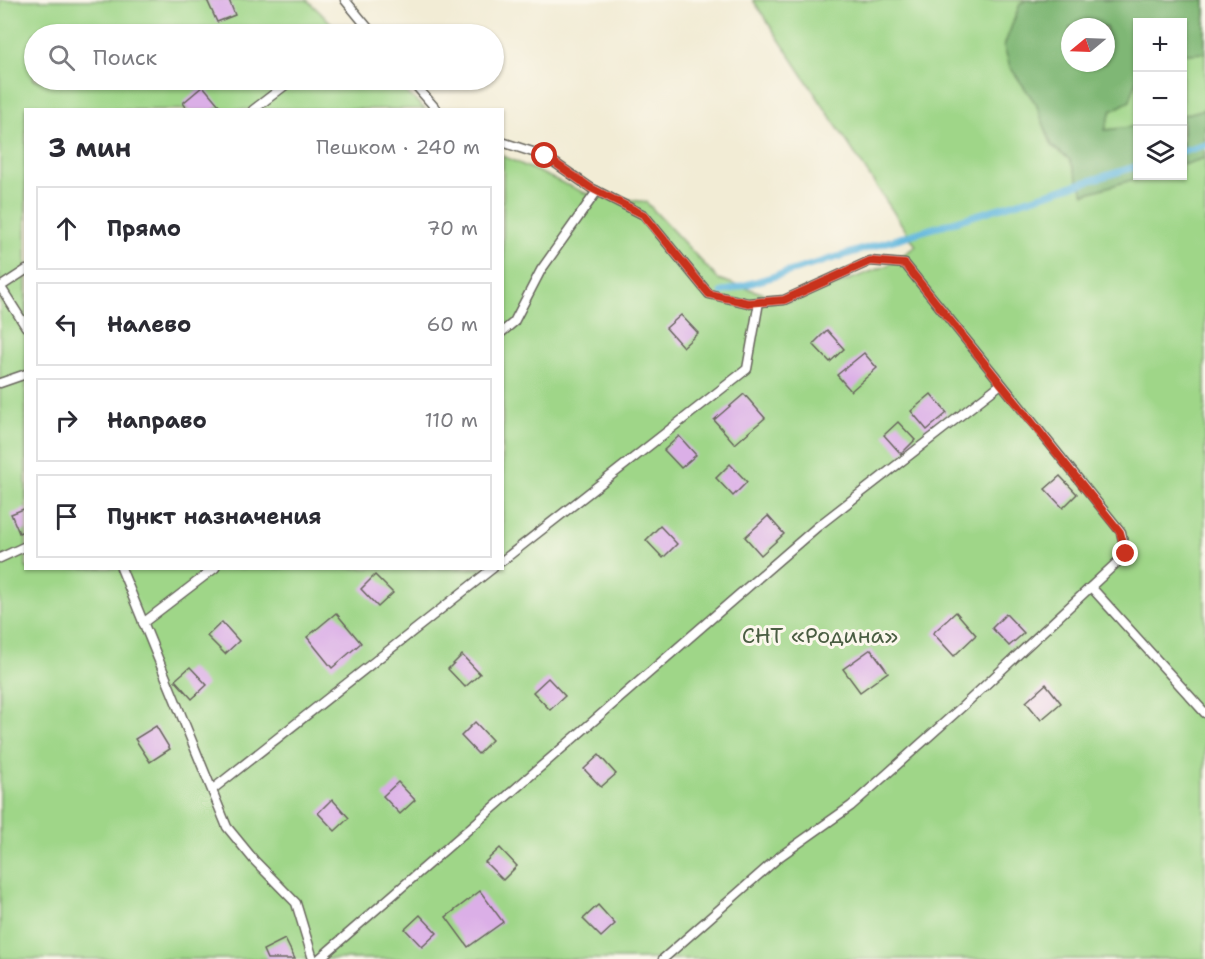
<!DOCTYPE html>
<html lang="ru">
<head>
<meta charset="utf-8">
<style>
	body { margin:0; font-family:"Shantell Sans",sans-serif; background:#f7f7f7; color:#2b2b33 }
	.controls { position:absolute; right:18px; top:18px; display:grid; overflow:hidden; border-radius:0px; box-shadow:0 2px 4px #0004 }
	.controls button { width:54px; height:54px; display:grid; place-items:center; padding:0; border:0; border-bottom:2px solid #e1e1e2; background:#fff; color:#2b2b33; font:30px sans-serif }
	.compass { position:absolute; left:1061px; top:18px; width:54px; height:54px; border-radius:50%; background:#fff; box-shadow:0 2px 4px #0004; rotate:251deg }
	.stop { position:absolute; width:18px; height:18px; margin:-14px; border:4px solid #c8321e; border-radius:50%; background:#fff }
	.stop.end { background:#c8321e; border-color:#fff; box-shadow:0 2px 6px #0008 }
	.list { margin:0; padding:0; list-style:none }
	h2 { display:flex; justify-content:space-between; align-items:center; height:78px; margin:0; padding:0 24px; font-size:26px }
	h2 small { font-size:20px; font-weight:400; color:#7c7c81 }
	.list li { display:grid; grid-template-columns:39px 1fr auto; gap:18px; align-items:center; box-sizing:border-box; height:84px; margin:0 12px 12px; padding:0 12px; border:2px solid #e1e1e2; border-radius:0px }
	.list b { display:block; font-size:22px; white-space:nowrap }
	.list em { font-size:20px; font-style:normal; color:#7c7c81 }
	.icon { flex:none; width:33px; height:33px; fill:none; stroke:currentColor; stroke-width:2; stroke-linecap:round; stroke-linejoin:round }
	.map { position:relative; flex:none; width:1205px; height:959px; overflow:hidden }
	.search { position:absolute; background:#fff; box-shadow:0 2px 4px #0004; left:24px; top:24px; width:480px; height:66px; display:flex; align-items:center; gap:15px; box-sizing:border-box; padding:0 21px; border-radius:33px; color:#7c7c81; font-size:22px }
	.panel { position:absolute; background:#fff; box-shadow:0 2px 4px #0004; left:24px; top:108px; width:480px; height:462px; border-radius:0px }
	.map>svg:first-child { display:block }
</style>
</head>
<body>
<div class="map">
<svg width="1205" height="959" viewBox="0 0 1205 959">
	<rect width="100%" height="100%" fill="#fbf7ec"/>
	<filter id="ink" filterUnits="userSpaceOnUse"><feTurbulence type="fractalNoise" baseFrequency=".0167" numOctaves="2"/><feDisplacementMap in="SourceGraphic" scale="12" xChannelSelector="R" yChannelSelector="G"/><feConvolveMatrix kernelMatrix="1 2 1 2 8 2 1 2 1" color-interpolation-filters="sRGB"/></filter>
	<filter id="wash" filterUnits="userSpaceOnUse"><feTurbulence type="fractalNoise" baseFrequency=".008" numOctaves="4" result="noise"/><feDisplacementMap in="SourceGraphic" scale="24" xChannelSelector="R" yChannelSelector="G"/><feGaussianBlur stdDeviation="1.35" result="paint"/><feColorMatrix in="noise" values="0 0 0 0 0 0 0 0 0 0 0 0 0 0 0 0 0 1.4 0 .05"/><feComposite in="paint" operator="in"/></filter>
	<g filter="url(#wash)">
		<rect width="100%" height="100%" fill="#f2ecd5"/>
		<path fill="#9fd688" stroke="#5e7952" stroke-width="1.5" fill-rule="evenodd" d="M 0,0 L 307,0 L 343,34 L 34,34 L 34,80 L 392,80 L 425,109 L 26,110 L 26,568 L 502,568 L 503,156 L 585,193 L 646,202 L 718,279 L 790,302 L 886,266 L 916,246 L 753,0 L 1205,0 L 1205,959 L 0,959 ZM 1138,22 L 1182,22 L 1182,176 L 1138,176 ZM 1070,27 L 1106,27 L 1106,63 L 1070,63 Z"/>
		<g fill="#7fb774" stroke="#4e6a48" stroke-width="1.5" fill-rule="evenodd">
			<path d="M 1026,0 L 1205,0 L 1205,53 L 1188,54 L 1183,52 L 1182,22 L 1138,22 L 1137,79 L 1130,101 L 1111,111 L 1105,130 L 1137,126 L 1138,176 L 1145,176 L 1084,194 L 1070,160 L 1052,146 L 1036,104 L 1010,67 L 1004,46 L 1020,4 ZM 1070,27 L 1106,27 L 1106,63 L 1070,63 Z"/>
			<polygon points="1205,109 1205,158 1183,165 1183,115"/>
		</g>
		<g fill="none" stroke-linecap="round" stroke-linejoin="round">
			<g stroke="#61b7de" stroke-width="7">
				<polyline points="1182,152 1205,145"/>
				<polyline points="722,292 1138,166"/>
			</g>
		</g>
		<g id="blocks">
			<g fill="#dbafe7">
				<polygon points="207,0 229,0 235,15 217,22"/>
				<polygon points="203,86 219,105 213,110 188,110 183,103"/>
				<polygon points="681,315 698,333 683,347 666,328"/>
				<polygon points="827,330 844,349 830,362 813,344"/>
				<polygon points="864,353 877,368 851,391 837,375"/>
				<polygon points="744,394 765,418 735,444 714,420"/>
				<polygon points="931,394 947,413 927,430 911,411"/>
				<polygon points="898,422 915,440 901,454 884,435"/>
				<polygon points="679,436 696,455 681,468 664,450"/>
				<polygon points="730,464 747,482 733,496 716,478"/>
				<polygon points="1060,476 1077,494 1063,508 1045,489"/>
				<polygon points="26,508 26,530 19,533 11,514"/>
				<polygon points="768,516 784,534 761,555 745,537"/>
				<polygon points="660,526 677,544 663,558 646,540"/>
				<polygon points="375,575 393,593 378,607 361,589"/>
				<polygon points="956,612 976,635 954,656 933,633"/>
				<polygon points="336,613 361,643 332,668 307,637"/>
				<polygon points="1006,614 1024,633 1009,646 992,628"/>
				<polygon points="222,622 239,641 225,654 207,636"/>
				<polygon points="871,649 888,672 860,692 843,669"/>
				<polygon points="462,655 480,674 465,687 448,669"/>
				<polygon points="190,667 207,685 192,699 175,680"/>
				<polygon points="548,678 565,696 550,710 533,692"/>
				<polygon points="1046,684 1061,703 1041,720 1026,702"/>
				<polygon points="475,722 492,740 478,754 461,736"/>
				<polygon points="156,726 170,749 150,762 135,739"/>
				<polygon points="599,755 616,774 601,787 584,769"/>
				<polygon points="398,782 415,800 400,814 383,796"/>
				<polygon points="332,799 349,818 335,831 318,813"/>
				<polygon points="500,848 517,866 503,880 485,862"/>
				<polygon points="480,891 503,922 468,947 446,917"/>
				<polygon points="598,905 615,924 601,937 583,919"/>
				<polygon points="420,915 437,933 422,947 405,929"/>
				<polygon points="285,939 295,959 267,959 263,950"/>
			</g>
		</g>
	</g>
	<g filter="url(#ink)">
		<use href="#blocks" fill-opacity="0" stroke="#67655d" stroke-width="1.5"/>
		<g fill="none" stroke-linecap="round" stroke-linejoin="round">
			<g stroke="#67655d" stroke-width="11">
				<g id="service">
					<polyline points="345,0 373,34"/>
					<polyline points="411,80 437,110"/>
					<polyline points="253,110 292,80"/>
					<polyline points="502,142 545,156 591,188 644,215 709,294 748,303 784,300 870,261 905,264 1121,532 1126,554 963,706 851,806 779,857 663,959"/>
					<polyline points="0,286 26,327"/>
					<polyline points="0,287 26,270"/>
					<polyline points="502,332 514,322 541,270 597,191"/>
					<polyline points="0,383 26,374"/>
					<polyline points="0,558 26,546"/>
					<polyline points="502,561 747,369 759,302"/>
					<polyline points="121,568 227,827 254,860 296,903 313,959"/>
					<polyline points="1091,587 1205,713"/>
					<polyline points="143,623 215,568"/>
					<polyline points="213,789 493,568"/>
					<polyline points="319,959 817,527 1001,384"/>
				</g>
			</g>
			<use href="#service" stroke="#fff" stroke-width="8"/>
		</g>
	</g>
	<g fill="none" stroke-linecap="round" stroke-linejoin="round" filter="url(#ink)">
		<polyline stroke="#c8321e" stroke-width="8" points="545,156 591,188 644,215 709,294 748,303 784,300 870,261 905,264 1120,532 1126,554"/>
	</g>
	<g text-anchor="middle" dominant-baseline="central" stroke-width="6" stroke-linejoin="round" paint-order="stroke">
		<g font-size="22" fill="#4a5d42" stroke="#fbf7ec">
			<text x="820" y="635">СНТ «Родина»</text>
		</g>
	</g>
</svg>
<div class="controls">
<button>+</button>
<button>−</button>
<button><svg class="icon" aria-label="layers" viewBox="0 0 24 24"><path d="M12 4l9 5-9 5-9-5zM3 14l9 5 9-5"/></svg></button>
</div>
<svg class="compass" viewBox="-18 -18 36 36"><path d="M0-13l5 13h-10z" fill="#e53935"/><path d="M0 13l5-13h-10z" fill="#7c7c81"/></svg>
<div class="stop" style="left:545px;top:156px"></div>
<div class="stop end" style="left:1126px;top:554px"></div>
<div class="search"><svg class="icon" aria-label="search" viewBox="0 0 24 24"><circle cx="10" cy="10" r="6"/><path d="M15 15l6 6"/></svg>Поиск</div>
<section class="panel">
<h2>3 мин<small>Пешком · 240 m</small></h2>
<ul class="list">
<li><svg class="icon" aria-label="ahead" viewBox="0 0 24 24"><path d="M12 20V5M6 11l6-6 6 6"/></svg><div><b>Прямо</b></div><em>70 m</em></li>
<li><svg class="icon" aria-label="left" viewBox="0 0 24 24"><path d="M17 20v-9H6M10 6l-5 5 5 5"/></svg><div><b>Налево</b></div><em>60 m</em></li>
<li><svg class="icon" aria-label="right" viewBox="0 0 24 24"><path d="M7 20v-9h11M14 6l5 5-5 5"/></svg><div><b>Направо</b></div><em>110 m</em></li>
<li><svg class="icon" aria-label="arrive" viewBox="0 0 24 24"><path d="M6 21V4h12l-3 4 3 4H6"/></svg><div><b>Пункт назначения</b></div></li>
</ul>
</section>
</div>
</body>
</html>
